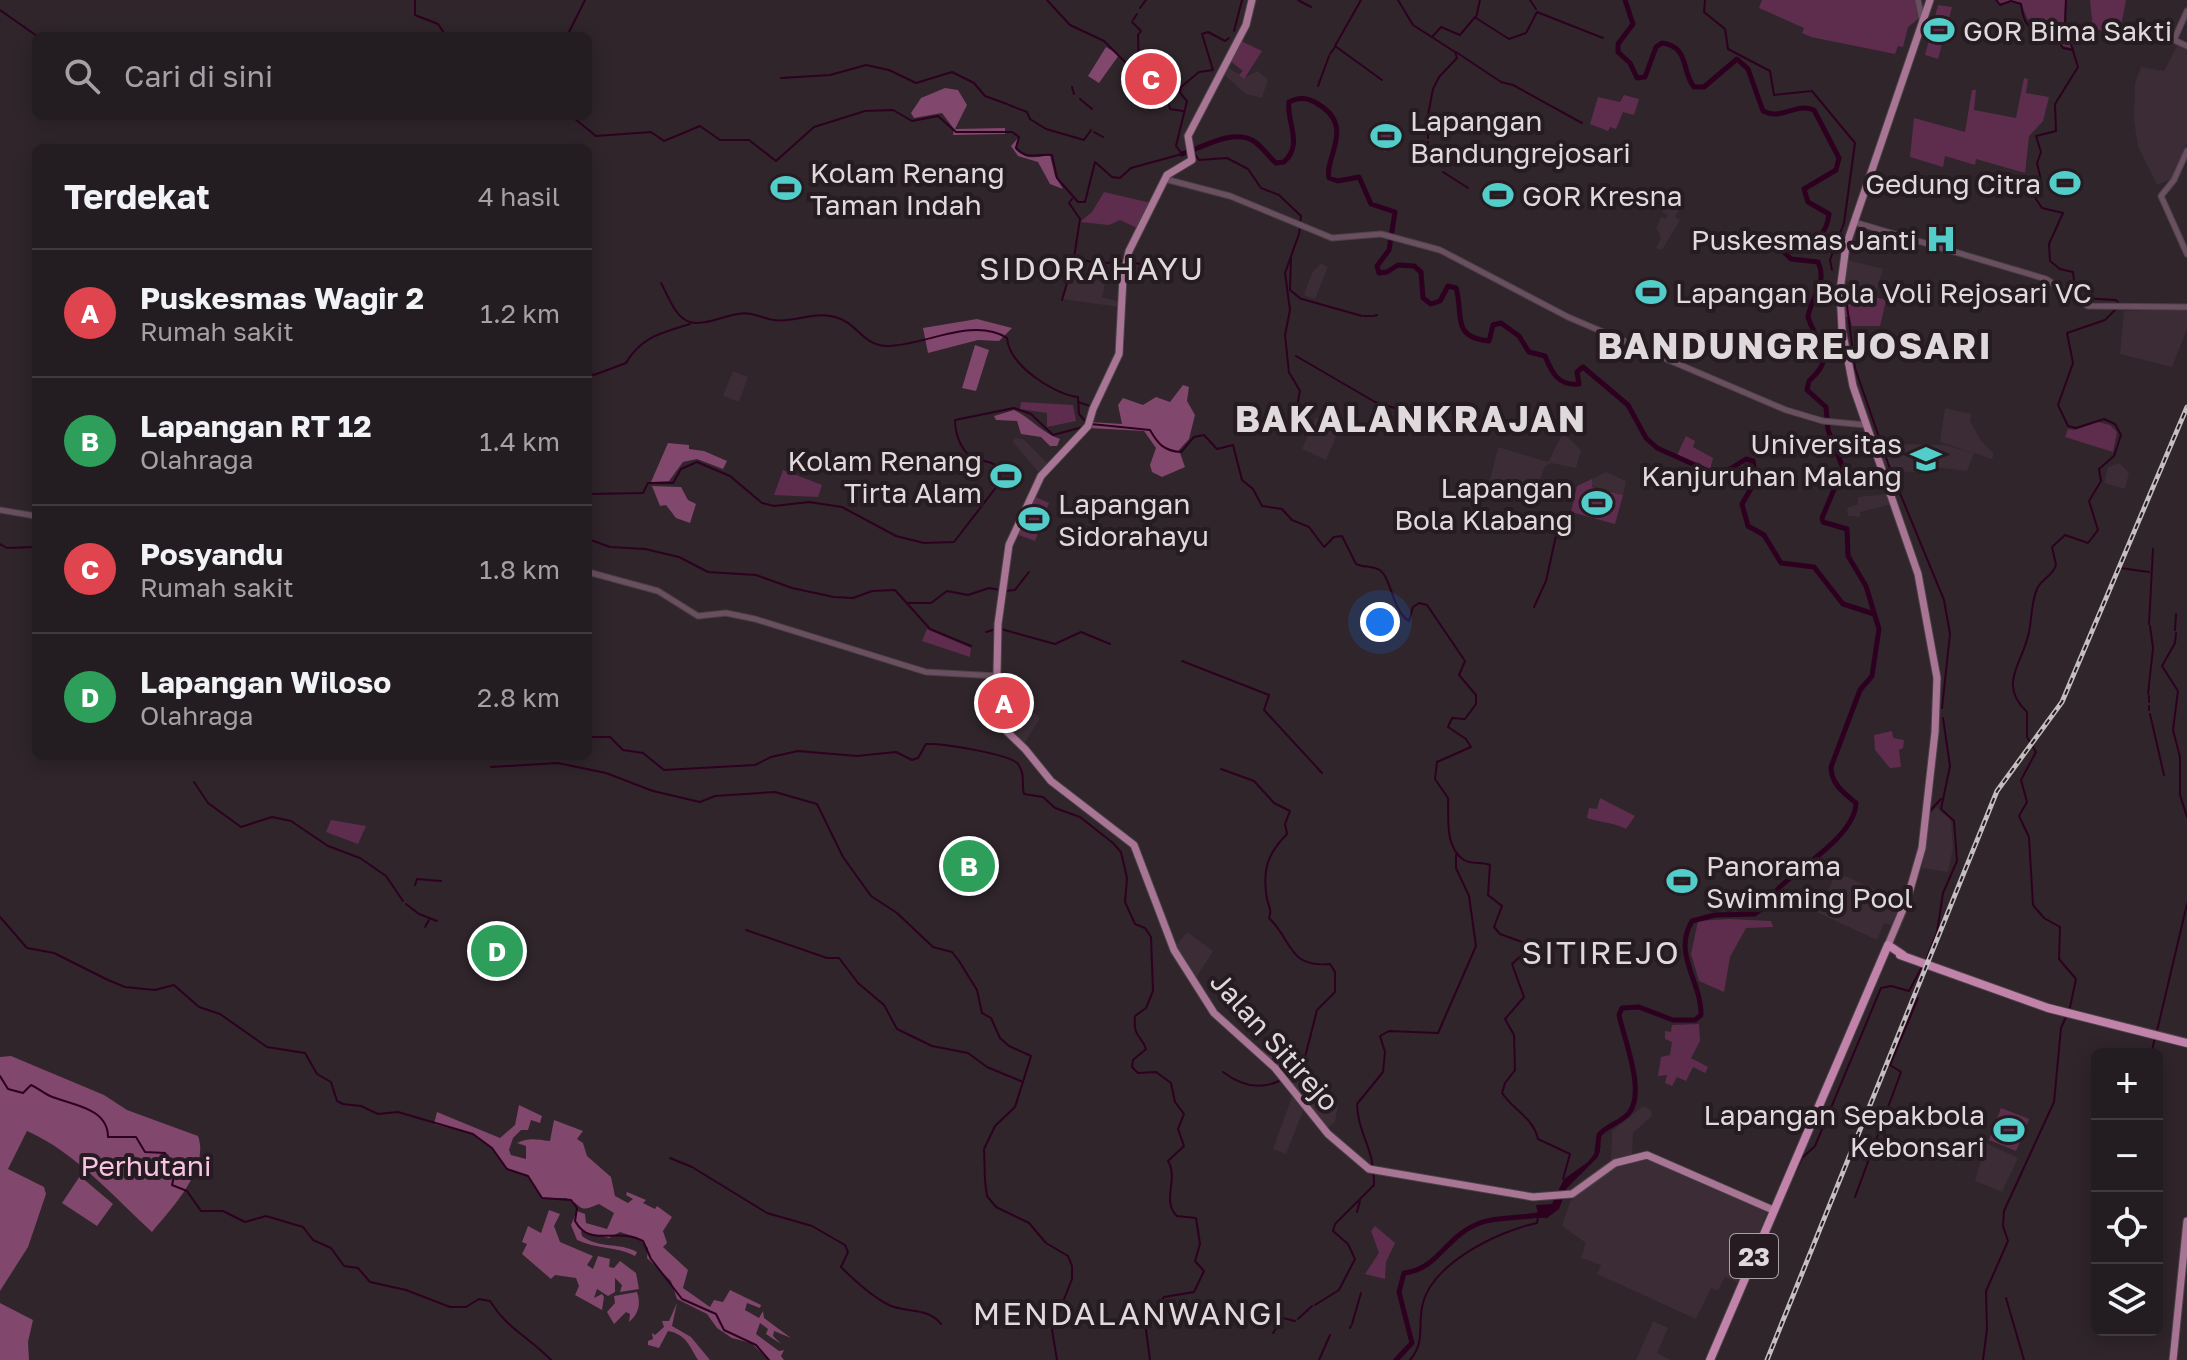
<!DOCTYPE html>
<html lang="id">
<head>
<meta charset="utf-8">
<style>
	body { margin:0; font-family:"Golos Text",sans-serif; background:#2f292d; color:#f1f3f6 }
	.controls { position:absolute; right:24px; bottom:24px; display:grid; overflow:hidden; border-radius:12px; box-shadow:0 4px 20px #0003 }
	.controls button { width:72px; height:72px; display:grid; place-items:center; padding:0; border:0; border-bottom:2px solid #403a3e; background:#231c20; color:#f1f3f6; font:40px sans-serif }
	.you { position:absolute; left:1380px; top:622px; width:28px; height:28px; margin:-20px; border:6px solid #fff; border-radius:50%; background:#1a73e8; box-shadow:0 0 0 12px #1a73e833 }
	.badge { display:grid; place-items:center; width:52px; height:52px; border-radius:50%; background:#db2777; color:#fff; font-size:26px; font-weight:700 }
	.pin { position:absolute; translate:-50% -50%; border:4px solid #fff; box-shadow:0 2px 8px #0006 }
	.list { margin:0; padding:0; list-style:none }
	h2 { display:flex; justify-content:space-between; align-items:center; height:104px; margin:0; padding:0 32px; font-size:34px }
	h2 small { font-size:26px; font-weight:400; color:#a3a1a5 }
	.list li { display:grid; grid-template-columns:52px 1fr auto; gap:24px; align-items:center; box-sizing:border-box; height:128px; padding:0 32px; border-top:2px solid #403a3e }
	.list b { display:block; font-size:30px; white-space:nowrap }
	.list p { margin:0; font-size:26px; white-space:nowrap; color:#a3a1a5 }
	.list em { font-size:26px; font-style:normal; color:#a3a1a5 }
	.icon { flex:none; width:44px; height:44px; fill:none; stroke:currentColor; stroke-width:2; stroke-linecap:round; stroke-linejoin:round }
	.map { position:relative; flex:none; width:2187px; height:1360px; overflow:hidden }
	.search { position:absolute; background:#231c20; box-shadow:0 4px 20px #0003; left:32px; top:32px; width:560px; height:88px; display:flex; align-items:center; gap:20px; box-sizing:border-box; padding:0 28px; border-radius:12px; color:#a3a1a5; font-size:30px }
	.panel { position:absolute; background:#231c20; box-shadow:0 4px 20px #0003; left:32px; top:144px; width:560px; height:616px; border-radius:12px }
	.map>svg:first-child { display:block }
</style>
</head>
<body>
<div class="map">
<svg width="2187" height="1360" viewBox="0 0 2187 1360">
	<rect width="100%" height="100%" fill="#2f252b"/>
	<g fill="#3c2c35">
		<polygon points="2178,44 2187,48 2187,144 2171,179 2157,185 2138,146 2134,121 2135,83 2141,67 2164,71"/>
		<polygon points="1226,66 1244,78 1257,71 1268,79 1262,98 1246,94 1222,73"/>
		<polygon points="1666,201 1681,207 1675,217 1680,220 1662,250 1656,248 1661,238 1656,228 1661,217 1666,219 1668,215 1662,212"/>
		<polygon points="1848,260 1883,269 1876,292 1854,291 1856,284 1845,281"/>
		<polygon points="1321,263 1328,267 1315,299 1304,295 1312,273"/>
		<polygon points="1090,276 1105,284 1102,297 1120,302 1119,307 1062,299 1068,278 1086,282"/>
		<polygon points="2187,308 2187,329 2172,367 2120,354 2124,311"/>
		<polygon points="733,371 748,377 739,402 723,396"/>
		<polygon points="1945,408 1971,414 1970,421 1981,441 1994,454 1992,459 1940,442"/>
		<polygon points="1316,417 1338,432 1326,460 1302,449"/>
		<polygon points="1563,433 1581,450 1576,468 1551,463 1545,466 1537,487 1490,480 1498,447 1548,462"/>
		<polygon points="1014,438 1023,439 1048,464 1040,474 1013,442"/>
		<polygon points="1899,444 1945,445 1974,453 1967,471 1934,467 1934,473 1892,471 1890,464 1883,465 1880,455"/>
		<polygon points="2119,463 2129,473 2125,489 2104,483 2108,467"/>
		<polygon points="1606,472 1626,481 1623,495 1592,486 1592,479"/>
		<polygon points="1888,494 1892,504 1860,512 1860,517 1848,516 1847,508 1858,504 1858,497"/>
		<polygon points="1016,694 1030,698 1036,706 1032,711 1040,718 1024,744 1000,723 1009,697"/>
		<polygon points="1936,807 1951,820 1953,848 1948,872 1922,868 1930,815"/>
		<polygon points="1836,872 1902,901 1891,925 1884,923 1877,940 1812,910 1817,899 1826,897"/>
		<polygon points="1187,932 1213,951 1194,981 1175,947"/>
		<polygon points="1306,1065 1338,1105 1335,1122 1326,1129 1288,1079 1301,1074"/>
		<polygon points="1293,1094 1304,1108 1286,1154 1273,1149"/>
		<polygon points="1643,1106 1651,1110 1652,1116 1633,1133 1632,1155 1611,1162 1612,1131"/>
		<polygon points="1986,1143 2018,1158 2002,1192 1975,1181"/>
		<polygon points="1646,1159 1767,1212 1740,1283 1725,1277 1718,1291 1711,1288 1696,1319 1597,1274 1601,1265 1581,1258 1586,1243 1562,1226 1570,1202 1587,1185 1616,1165"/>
		<polygon points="1653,1321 1668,1328 1657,1353 1671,1360 1636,1360"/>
	</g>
	<g fill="#5e2d4e">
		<polygon points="1762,0 1915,0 1918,19 1908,27 1903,47 1898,46 1895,54 1811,37 1802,33 1804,28 1759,8"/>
		<path d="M 1998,0 L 2065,0 L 2064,24 L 2072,48 L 2063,46 L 2056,34 C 2025,21 2035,34 2020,2 L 1999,3 Z"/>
		<polygon points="2090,0 2126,0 2120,31 2093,30"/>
		<polygon points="1938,5 1952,7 1938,59 1925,55"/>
		<polygon points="1239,40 1262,51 1244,79 1239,75 1243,71 1229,60"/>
		<polygon points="2024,78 2028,79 2026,93 2049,97 2043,121 2029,136 2025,173 1976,159 1975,165 1945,156 1943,167 1910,157 1914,118 1965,132 1972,90 1976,90 1974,110 2016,118"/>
		<polygon points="1624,95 1639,99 1634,115 1623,112 1616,129 1610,127 1608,131 1590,124 1598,97 1620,102"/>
		<polygon points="1386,120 1400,129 1385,152 1371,142"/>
		<polygon points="1104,192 1151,203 1139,229 1120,220 1109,225 1080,222 1092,212"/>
		<polygon points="1849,291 1886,300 1880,326 1852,326 1850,317 1845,317 1843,299 1849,299"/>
		<polygon points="1021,402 1073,405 1076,421 1047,427 1047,413 1020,409"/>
		<polygon points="2098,422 2110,425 2117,432 2113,452 2065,437 2068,429 2075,430"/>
		<polygon points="1686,436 1695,441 1693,447 1713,458 1710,470 1677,455"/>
		<polygon points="783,470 822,485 818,497 774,495"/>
		<polygon points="1592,479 1592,487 1623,495 1615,524 1571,512 1577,486"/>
		<polygon points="1033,496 1049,503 1035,541 1016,534"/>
		<polygon points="927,629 971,648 970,657 922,641"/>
		<polygon points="1892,731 1893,738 1904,740 1903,748 1899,750 1901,767 1890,768 1875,750 1874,735"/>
		<path d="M 1600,798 L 1635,816 L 1626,829 C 1613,822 1601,823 1587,818 L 1589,808 L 1597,809 Z"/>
		<polygon points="331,820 366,826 358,844 326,832"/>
		<polygon points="969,843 989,853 968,888 951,880"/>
		<polygon points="1729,919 1771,921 1773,927 1746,928 1730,957 1724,992 1699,981 1691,954 1698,921"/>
		<polygon points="1699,1024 1700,1041 1691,1058 1708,1067 1705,1073 1693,1067 1686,1081 1677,1077 1672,1086 1665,1083 1667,1075 1658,1076 1661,1057 1670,1055 1672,1042 1665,1039 1665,1031 1671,1032 1672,1025"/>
		<polygon points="1272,1038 1299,1059 1283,1073 1261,1053"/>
		<polygon points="2001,1108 2029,1119 2016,1151 1989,1140"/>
		<polygon points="1375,1226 1395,1243 1386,1262 1385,1279 1365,1274 1379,1253 1371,1231"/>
	</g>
	<g fill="#81476c">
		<polygon points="1106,47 1119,55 1099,83 1088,76"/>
		<polygon points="945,88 958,90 967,105 955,129 1005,128 1005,134 953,135 954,129 942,113 914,118 911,113 921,98"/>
		<path d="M 1018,138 L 1015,148 C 1026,161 1037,157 1050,155 L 1055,176 L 1063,189 L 1050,184 L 1038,162 L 1018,156 L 1011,146 Z"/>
		<polygon points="977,319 1012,328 999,341 978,340 928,353 923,328"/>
		<polygon points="975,345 989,350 976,391 962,388"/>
		<polygon points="1183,385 1189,387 1187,401 1195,415 1189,439 1179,450 1185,467 1162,477 1152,472 1150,465 1156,448 1144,431 1089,428 1090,422 1122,424 1118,405 1123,398 1143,405 1156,397 1170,402"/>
		<path d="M 1014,410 C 1031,418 1042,433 1060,439 L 1057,446 L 1050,446 L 1041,437 L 1021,434 L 1017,421 L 996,420 L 994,416 Z"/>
		<polygon points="668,443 689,445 689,449 704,451 727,461 723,469 697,459 683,462 669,481 651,482"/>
		<polygon points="652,486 681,487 688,500 696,504 690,523 676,518 666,505 660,506"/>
		<path d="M 11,1056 L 104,1095 L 127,1110 L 198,1136 C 210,1169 171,1209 152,1232 C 114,1197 75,1152 27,1131 L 8,1169 L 44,1187 L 46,1194 L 28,1247 L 0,1291 L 0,1057 Z"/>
		<path d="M 519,1105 L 542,1116 L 540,1123 L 531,1120 L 528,1130 L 521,1130 L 513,1138 L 509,1150 L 511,1155 L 526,1159 L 526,1146 L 517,1143 C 530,1137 537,1140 550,1141 L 554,1120 L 583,1131 L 577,1139 L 583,1143 L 587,1156 L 611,1177 L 615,1196 L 628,1203 L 633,1199 L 626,1195 L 627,1192 L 646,1200 L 643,1203 L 655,1209 L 657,1206 L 672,1217 L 663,1231 L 667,1243 L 663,1247 L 688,1270 L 683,1288 L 710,1307 L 714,1300 L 723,1302 L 730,1290 L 761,1305 L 760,1308 L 747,1303 L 745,1310 L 759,1318 L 763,1311 L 764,1318 L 791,1338 L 774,1331 L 773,1336 L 781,1344 L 766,1334 L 768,1329 L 760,1323 L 756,1334 L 779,1351 L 784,1350 L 781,1356 L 784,1360 L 769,1360 L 751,1343 L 732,1338 L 717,1328 L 707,1314 L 677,1299 L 671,1281 L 647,1258 L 648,1248 L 638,1238 L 620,1232 L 609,1238 L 581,1231 L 582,1236 C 599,1249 619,1242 637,1252 L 635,1256 C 616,1246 596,1249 577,1240 L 571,1225 L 577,1211 L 585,1214 L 586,1223 L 607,1229 L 614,1213 L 599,1204 C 576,1214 584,1205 566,1198 L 542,1198 L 528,1176 L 507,1169 L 492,1148 L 473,1134 L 434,1124 L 437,1112 L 500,1138 L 515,1125 Z"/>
		<polygon points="80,1176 113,1204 97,1226 62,1203"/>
		<polygon points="549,1210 560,1214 554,1226 560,1242 593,1256 587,1265 593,1269 598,1256 610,1259 609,1267 614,1268 620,1261 636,1273 639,1289 620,1292 622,1285 615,1278 615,1292 608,1296 597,1289 594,1298 602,1294 604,1297 602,1310 575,1295 579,1286 576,1278 555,1275 551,1279 522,1254 527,1244 522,1242 528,1226 541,1233"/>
		<path d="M 637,1292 C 641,1303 639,1314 629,1322 L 630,1314 L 626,1312 L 614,1324 L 607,1312 L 615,1303 L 614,1296 Z"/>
		<polygon points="0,1303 33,1320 28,1342 29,1360 0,1360"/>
		<path d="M 677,1303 L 672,1326 L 691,1337 L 710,1360 L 698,1360 C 690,1347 686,1334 668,1331 L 659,1348 L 648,1345 L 648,1341 L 653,1339 L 652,1333 L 655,1335 L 664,1327 L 662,1321 L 669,1321 Z"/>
	</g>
	<polygon fill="#2e0020" points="1601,1145 1598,1157 1567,1188 1559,1209 1547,1218 1539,1218 1536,1205 1552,1204 1564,1179 1588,1162"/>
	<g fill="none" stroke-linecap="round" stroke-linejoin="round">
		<g stroke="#2e0020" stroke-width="2">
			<polyline points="415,0 415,15 438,24 446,36"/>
			<polyline points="1047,0 1070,25 1104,41 1126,63 1136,62"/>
			<polyline points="1298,0 1311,7"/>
			<polyline points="1361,0 1335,46 1382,80"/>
			<polyline points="1398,0 1413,25 1455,52 1457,58 1439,77 1433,89 1427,120 1428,138"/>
			<polyline points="1480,0 1476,18 1509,39 1526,33 1537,12 1603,38"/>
			<polyline points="1530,0 1536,9"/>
			<polyline points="1705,0 1704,12 1725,29 1728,49 1770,71 1774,95 1812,91 1855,143 1844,223 1830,260 1832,270"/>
			<path d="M 1996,0 L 2000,5 L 2011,1 L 2021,4 C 2025,32 2031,27 2054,35 L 2063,48 L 2073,50"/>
			<path d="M 2066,0 L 2065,25 L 2078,67 L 2055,104 L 2056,131 L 2036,136 L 2041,152 L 2037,163 L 2041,180 L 2035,185 L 2034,196 L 2042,208 L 2063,213 L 2049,244 L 2050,261 L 2060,269 L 2073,272 L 2075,290 L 2082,298 L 2116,300 L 2120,305 L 2105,320 L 2067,333 L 2073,363 L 2058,405 L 2068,426 L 2076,428 L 2104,419 L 2115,424 L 2121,435 L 2114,456 L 2099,469 L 2101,481 L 2089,501 L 2098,530 L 2088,543 L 2065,535 L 2052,547 L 2056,565 C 2053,576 2041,579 2037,589 C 2031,603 2032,618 2029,632 C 2023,664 1997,683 2027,712 L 2027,737 L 2036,752 L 2021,780 L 2027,802 L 2019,816 L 2029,837 L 2033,905 L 2044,918 L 2060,927 L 2059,959 L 2076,979 L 2069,1012"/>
			<polyline points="1140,8 1146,0"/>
			<polyline points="0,10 37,36"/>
			<polyline points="1133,20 1137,14"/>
			<polyline points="1132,22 1141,31 1138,35 1139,69 1148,79 1164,86 1170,109 1183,111"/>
			<polyline points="1234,31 1242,0"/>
			<polyline points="567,36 585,0"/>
			<polyline points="1433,36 1441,27 1460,35 1475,17"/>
			<polyline points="1456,52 1501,82 1513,85 1582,123"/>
			<polyline points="1330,54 1335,47"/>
			<polyline points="781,78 830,75 866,65 889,70 916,83 952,72 974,83 985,96 1007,104"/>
			<polyline points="1318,86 1329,56"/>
			<polyline points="1072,87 1074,94"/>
			<polyline points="1080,99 1092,109"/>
			<polyline points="1009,105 1027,112 1030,119 1046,129 1084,140 1091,130"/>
			<polyline points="424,116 439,119 445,116"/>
			<path d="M 558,116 L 574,118 L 596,136 L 651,132 L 664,141 L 700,126 L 720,140 L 749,140 L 776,161 L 814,127 L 865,111 L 893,110 L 912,121 L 938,116 L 956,132 L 1012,132 L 1019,137 L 1016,148 C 1028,161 1037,153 1052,155 L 1057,178 L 1078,202 L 1085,202 L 1095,162 L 1112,177 L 1120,178 L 1131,168 L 1182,154 L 1176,146 L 1187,101 L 1180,93 L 1181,87 L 1199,72 L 1213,70 L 1202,34 L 1208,32 L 1225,41 L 1229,38"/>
			<polyline points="1094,132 1103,137"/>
			<polyline points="1193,151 1199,160 1227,158 1248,169 1261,188 1279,195 1301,216 1299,234 1285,273 1290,310 1285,335 1289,373"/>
			<polyline points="1426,161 1428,142"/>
			<polyline points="1443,172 1468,188"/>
			<polyline points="1072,199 1069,203 1080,219 1073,264"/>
			<polyline points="1077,258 1098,264 1124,261"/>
			<polyline points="1291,258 1290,290 1301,299"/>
			<polyline points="1129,262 1152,266"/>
			<path d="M 661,283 C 668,295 675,318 690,322 C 702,326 724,316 738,314 C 751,311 761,318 774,320 C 794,323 813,311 835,317 C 857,322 862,345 886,346 C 922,347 972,316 1007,338 C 1009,365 1053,394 1078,397 L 1079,414 L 1086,422"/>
			<polyline points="1845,290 1855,368 1890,469 1944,600 1950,634 1942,708"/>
			<polyline points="1302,299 1362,316"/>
			<polyline points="1062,300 1072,267"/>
			<polyline points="1364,316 1371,316"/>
			<polyline points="1373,316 1377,315"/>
			<polyline points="1296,356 1375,402 1411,413"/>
			<path d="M 588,373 L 594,375 L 626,363 C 641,337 661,333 690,324"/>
			<polyline points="1290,374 1300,391 1297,406"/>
			<polyline points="1078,402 1090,406"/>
			<path d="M 1091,424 L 1150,430 C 1158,444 1164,451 1181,452 L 1194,437 L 1204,435 L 1217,449 L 1233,445 L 1242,480 L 1253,489 L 1262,506 L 1282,509 L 1292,520 L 1309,527 L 1324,547 L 1334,537 L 1342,536 L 1356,564 C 1364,568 1373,565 1381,571 C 1391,578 1393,612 1409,621 L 1413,607 L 1419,603 L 1427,605 L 1465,661 L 1459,675 L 1476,695 L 1476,704 L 1465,719 L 1452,718 L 1448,727 L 1466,739 L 1471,747 L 1437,762 L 1435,779 L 1448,798 C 1449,817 1444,847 1464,860 C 1472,865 1482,861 1490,865 L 1488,895 L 1502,906 L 1494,927 L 1500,934 L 1525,943 L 1524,953 L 1512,964 L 1524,997 L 1505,1019 L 1514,1035 L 1515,1070 L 1505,1083 L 1502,1093 C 1515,1112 1533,1117 1538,1139 L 1570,1154 L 1563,1179"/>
			<path d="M 588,494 L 643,493 L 648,483 L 673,483 L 681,469 L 697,462 L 730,476 L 762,503 L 774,506 L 809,502 L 842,507 L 896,536 L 924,543 L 954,542 L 1001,481 L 998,467 C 990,461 987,462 978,460 C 962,456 955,434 955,420 L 1014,408 L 1031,414 L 1053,435 L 1083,427"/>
			<polyline points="588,539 610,547 645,549 679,557 708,572 756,575 792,588 834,597 853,598 872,591 895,590 930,629 971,646"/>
			<polyline points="0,544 7,548 36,547"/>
			<polyline points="2120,568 2149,572"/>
			<polyline points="1005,591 1015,590 1029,572"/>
			<polyline points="908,603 931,603 947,591 968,595 989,588 1001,590"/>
			<polyline points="1534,607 1546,581 1561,513"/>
			<polyline points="2095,619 2118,567"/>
			<polyline points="2149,624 2153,549"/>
			<polyline points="1001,629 1055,644 1081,632 1110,644"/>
			<polyline points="2175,630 2176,614"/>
			<polyline points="986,632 996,629"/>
			<polyline points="2176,633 2175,643 2162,666 2178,691 2173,730 2180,757 2180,795 2187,817"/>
			<polyline points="1182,661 1269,695 1264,710 1322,773"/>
			<polyline points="2148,694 2153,648 2150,626"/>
			<polyline points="2149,696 2149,702"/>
			<polyline points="2149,706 2149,710"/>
			<polyline points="2150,714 2164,775"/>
			<path d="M 588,737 L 610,737 L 623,750 L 643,753 L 664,770 L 755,765 L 771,757 L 798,751 L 857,756 L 896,752 L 912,760 L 918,758 L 926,744 C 941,743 1010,754 1018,764 C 1026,775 1021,784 1024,794 L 1043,797 L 1055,808 L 1080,817 L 1113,843 L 1121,852 L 1127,878 L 1125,902 L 1135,924 L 1145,928 L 1151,937 L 1153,991 L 1146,1008 L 1135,1016 C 1133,1038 1141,1034 1146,1049 L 1133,1060 L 1132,1067 L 1138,1073 L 1156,1072 L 1171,1083 L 1175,1102 L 1184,1114 L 1178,1129 L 1184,1146 L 1168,1161 C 1179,1179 1161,1201 1177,1216 L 1196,1218 L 1200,1244 L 1195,1261 L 1204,1271 L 1194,1292 L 1164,1297 L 1145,1322 L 1150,1360"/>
			<polyline points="491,767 558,763 606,773 653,791 700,802 715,796 775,792 817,804 843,857 871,896 897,913 933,947 952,952 959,961 977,990 982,1013 991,1018 1000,1038 1009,1046 1031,1056 1015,1107 995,1126 984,1149 985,1181 987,1196 996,1207 1029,1223 1046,1243 1068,1256 1072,1266 1072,1279 1052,1330 1057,1360"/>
			<path d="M 1221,769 L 1254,781 L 1274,803 L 1290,811 L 1285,824 L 1287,834 C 1267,854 1262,871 1267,899 C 1269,907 1272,910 1269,918 C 1293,941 1288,968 1330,964 L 1335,972 L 1335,992 L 1317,1010 L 1302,1069 L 1286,1077"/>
			<polyline points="194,782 208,803 241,827 272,817 291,821 328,846 360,858 386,876 403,901"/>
			<polyline points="1929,812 1941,799"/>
			<polyline points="415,885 417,879 441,881"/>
			<polyline points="406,904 419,914 437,921"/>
			<path d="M 0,917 L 27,948 L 54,953 L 108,980 L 125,987 L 155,990 L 174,985 L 199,1007 L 220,1014 L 267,1047 L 305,1053 L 317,1074 L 331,1082 L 337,1101 L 343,1104 L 361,1106 L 378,1114 L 398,1112 L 473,1134 L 492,1148 L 507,1169 L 528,1176 L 542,1198 L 571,1200 L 577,1208 L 575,1221 C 591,1249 615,1226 643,1241 L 651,1259 L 682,1299 L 716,1314 L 724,1330 L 756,1345 L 769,1360"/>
			<polyline points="425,927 429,920"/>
			<polyline points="746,930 827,958 839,958 858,983 884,1005 897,1029 932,1046 968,1053 987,1067 1023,1082"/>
			<polyline points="1926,960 1937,932 1943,893 1957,861 1954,821 1941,809 1950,766 1943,718"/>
			<polyline points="2157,1031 2187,904"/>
			<polyline points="2151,1054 2155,1038"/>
			<path d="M 1223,1072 C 1240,1085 1260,1091 1281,1080"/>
			<path d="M 0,1076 L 8,1089 L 23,1093 L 31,1085 C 38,1088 42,1092 48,1095 C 68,1105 108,1106 108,1137 L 136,1137 L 145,1152 L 165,1153 L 176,1168 L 172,1185 L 187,1191 L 201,1211 L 223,1211 L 245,1222 L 266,1216 L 303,1227 L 313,1240 L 331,1248 L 344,1266 L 358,1268 L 370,1282 L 406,1290 L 450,1307 L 466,1307 L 479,1299 L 490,1301 C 508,1330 528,1336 551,1360"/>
			<path d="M 670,1158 L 692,1167 L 767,1213 L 812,1226 L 845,1245 L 848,1252 L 841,1267 C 854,1280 870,1295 887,1304 C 905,1314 927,1306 941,1324"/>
			<polyline points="1795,1172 1802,1158 1815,1146 1881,988 1891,986 1909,991 1923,965"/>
			<polyline points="1855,1197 1901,1072 1890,1065 1918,998"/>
			<polyline points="1357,1212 1360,1201"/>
			<polyline points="2006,1298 2024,1360"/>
			<path d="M 1315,1305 L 1339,1290 L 1355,1259 L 1348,1244 L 1333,1231 L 1335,1224 L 1374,1185 C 1375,1148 1358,1135 1357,1104 L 1383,1072 L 1385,1052 L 1380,1036 L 1389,1031 L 1438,1033 L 1476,946 L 1469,896 L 1456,868 L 1456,855"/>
			<polyline points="1298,1319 1312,1306"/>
			<polyline points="1352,1324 1361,1293"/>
			<polyline points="1350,1328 1351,1326"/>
			<polyline points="1273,1333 1283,1318 1295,1321"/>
			<polyline points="1319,1360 1330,1335"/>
			<path d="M 1410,1360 C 1425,1343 1418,1328 1422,1307 C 1430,1264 1498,1231 1537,1223 L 1538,1216"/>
			<polyline points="1983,1360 1987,1329 1986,1291 2008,1241 2003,1226 2004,1211 2054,1102 2061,1028 2066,1017"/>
		</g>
		<g stroke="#2e0020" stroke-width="5">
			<path d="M 1182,154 C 1202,148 1231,129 1252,140 C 1261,145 1268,156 1276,163 L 1284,162 C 1304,144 1286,122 1289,102 C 1300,96 1308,98 1318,104 C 1356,127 1324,157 1329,178 L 1338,181 L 1359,177 L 1371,204 L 1395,212 L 1389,250 L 1377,266 L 1379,273 L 1387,272 L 1398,265 L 1414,266 L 1421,272 L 1423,298 L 1431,304 L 1440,301 L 1448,286 L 1456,288 C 1464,312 1450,338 1489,341 L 1493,325 L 1501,323 L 1519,336 L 1529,352 L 1545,356 C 1552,373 1558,386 1579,384 L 1577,372 L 1583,367 L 1628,405 L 1646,438 L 1657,448 L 1713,473 L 1730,469 L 1746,459 L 1753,461 L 1756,480 L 1742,504 L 1748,526 L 1764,535 L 1781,563 L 1814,567 L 1843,604 L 1874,614"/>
			<path d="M 1597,1152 L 1599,1135 C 1607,1125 1621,1123 1629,1113 C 1646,1092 1624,1039 1619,1015 L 1622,1008 L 1639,1007 L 1673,1020 L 1695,1020 L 1701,1015 C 1702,982 1672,954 1692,921 L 1715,915 L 1755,914 C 1767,906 1771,895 1781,886 C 1803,865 1855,835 1856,803 C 1844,793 1831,784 1831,767 L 1860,690 L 1872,676 L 1879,629 L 1866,586 L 1848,556 L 1847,529 L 1823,522 L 1822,518 L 1843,468 L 1828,430 L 1826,407 L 1807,390 L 1809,381 C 1839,354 1817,346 1808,317 C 1811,297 1828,282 1818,262 L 1791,259 L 1783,251 L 1786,242 C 1808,236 1825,246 1829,214 L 1808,202 L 1804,189 L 1836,170 L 1839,158 L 1814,110 C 1796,102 1782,121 1763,111 L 1748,69 L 1737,59 L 1704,87 L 1694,87 C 1681,71 1690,47 1662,43 L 1656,47 L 1645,77 L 1637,78 L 1630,63 L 1618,52 L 1618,44 L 1633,24 L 1625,0"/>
			<path d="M 1396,1360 L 1412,1343 L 1399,1292 L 1404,1273 C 1439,1269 1445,1236 1480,1223 C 1498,1216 1522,1219 1542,1214"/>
		</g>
		<g stroke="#4b4247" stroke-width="7">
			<g id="minor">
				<polyline points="1918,0 1922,20"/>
				<polyline points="2187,11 2174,40 2187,46"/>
				<polyline points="2187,151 2174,180 2161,196 2187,254"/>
				<polyline points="1165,179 1230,196 1332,238 1381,234 1440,250 1568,317 1786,410 1823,421 1866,425"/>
				<polyline points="1854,222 2046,279 2088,306 2187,307"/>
				<polyline points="0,510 36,516"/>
				<polyline points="588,572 658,591 698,616 726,613 755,619 926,672 998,676"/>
			</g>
		</g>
		<g stroke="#4b4247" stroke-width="9">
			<g id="major">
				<polyline points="1252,0 1246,25 1188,136 1192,160 1167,175 1129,251 1123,278 1119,354 1093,409 1088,426 1041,476 1009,545 998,624 996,721 1025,749 1051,781 1134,845 1174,950 1214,1013 1275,1068 1328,1134 1369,1169 1533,1197 1572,1194 1615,1163 1647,1155 1773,1210"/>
				<polyline points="1888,945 1907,900 1922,848 1935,732 1937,678 1918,574 1853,386 1842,329 1840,291 1846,246 1930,0"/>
				<polyline points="2173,1360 2187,1221"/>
			</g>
		</g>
		<g stroke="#4b4247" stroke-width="10">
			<g id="highway">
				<polyline points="1900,955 2048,1008 2187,1043"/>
				<polyline points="1710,1360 1888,945 1903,955"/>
			</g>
		</g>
		<use href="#minor" stroke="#694f5f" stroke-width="5"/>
		<use href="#major" stroke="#a97595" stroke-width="7"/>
		<use href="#highway" stroke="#c283ab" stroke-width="8"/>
		<g stroke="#c4bec1" stroke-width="5">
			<polyline id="rail" points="1767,1360 1997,791 2062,702 2187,407"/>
		</g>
		<use href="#rail" stroke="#251b21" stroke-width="2" stroke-dasharray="6" stroke-linecap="butt"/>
	</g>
	<defs>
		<g id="stadium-bare" transform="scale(2.4)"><path d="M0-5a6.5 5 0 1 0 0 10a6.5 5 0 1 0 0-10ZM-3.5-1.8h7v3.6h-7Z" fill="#53cdc9" stroke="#251b21" stroke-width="2.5" paint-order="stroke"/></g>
		<g id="hospital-bare" transform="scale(2.4)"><path d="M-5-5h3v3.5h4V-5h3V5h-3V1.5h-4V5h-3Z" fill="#53cdc9" stroke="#251b21" stroke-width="2.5" paint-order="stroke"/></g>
		<g id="university-bare" transform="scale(2.4)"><path d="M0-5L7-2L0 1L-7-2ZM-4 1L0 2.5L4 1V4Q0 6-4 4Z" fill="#53cdc9" stroke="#251b21" stroke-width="2.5" paint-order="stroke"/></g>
	</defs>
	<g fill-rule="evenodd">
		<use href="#stadium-bare" x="1939" y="30"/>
		<use href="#stadium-bare" x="1386" y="136"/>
		<use href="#stadium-bare" x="2065" y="183"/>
		<use href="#stadium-bare" x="786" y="188"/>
		<use href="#stadium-bare" x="1498" y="195"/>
		<use href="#hospital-bare" x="1941" y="239"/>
		<use href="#stadium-bare" x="1651" y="292"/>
		<use href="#university-bare" x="1926" y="459"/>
		<use href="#stadium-bare" x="1006" y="476"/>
		<use href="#stadium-bare" x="1597" y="503"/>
		<use href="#stadium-bare" x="1034" y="519"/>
		<use href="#stadium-bare" x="1682" y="881"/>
		<use href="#stadium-bare" x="2009" y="1130"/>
	</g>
	<g text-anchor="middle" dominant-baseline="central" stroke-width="8" stroke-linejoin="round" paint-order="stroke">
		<rect fill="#251b21" stroke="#a7a0a4" stroke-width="2" x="1730" y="1234" width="48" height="44" rx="6"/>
		<g font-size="26" font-weight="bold" fill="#dfd9dc">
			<text x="1754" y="1256">23</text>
		</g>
		<g font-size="28" fill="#dfd9dc" stroke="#251b21" text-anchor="start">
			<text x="1963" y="30">GOR Bima Sakti</text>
			<text x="1410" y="120">Lapangan<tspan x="1410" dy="32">Bandungrejosari</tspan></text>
			<text x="810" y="172">Kolam Renang<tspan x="810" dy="32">Taman Indah</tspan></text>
			<text x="2041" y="183" text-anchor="end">Gedung Citra</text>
			<text x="1522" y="195">GOR Kresna</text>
			<text x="1917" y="239" text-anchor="end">Puskesmas Janti</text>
			<text x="1675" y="292">Lapangan Bola Voli Rejosari VC</text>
			<text x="1902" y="443" text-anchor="end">Universitas<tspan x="1902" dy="32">Kanjuruhan Malang</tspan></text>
			<text x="982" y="460" text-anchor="end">Kolam Renang<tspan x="982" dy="32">Tirta Alam</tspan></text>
			<text x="1573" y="487" text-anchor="end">Lapangan<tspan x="1573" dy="32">Bola Klabang</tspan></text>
			<text x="1058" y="503">Lapangan<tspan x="1058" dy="32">Sidorahayu</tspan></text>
			<text x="1706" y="865">Panorama<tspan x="1706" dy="32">Swimming Pool</tspan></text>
			<text x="1985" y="1114" text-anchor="end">Lapangan Sepakbola<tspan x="1985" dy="32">Kebonsari</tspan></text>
		</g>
		<g font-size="28" fill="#dfd9dc" stroke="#251b21">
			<text transform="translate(1275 1041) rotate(48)">Jalan Sitirejo</text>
		</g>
		<g font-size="28" fill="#f9c3e4" stroke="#251b21">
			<text x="146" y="1165">Perhutani</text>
		</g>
		<g font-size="32" letter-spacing="2" fill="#dfd9dc" stroke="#251b21">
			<text x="1092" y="268">SIDORAHAYU</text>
			<text x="1601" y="952">SITIREJO</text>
			<text x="1129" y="1313">MENDALANWANGI</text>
		</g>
		<g font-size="36" font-weight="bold" letter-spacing="2" fill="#dfd9dc" stroke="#251b21">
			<text x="1795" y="345">BANDUNGREJOSARI</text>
			<text x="1411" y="418">BAKALANKRAJAN</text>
		</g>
	</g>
</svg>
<div class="controls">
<button>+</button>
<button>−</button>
<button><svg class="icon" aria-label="locate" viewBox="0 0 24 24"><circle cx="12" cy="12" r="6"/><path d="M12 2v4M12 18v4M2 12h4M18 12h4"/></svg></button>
<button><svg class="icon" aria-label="layers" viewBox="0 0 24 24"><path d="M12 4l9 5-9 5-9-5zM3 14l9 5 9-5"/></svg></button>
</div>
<div class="you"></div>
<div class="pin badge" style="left:1004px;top:703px;background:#e0444e">A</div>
<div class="pin badge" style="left:969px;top:866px;background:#2e9e5b">B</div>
<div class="pin badge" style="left:1151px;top:79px;background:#e0444e">C</div>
<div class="pin badge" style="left:497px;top:951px;background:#2e9e5b">D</div>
<div class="search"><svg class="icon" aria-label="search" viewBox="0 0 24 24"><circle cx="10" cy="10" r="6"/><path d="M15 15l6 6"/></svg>Cari di sini</div>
<section class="panel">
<h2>Terdekat<small>4 hasil</small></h2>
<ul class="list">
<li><span class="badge" style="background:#e0444e">A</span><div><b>Puskesmas Wagir 2</b><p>Rumah sakit</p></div><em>1.2 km</em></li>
<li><span class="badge" style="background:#2e9e5b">B</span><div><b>Lapangan RT 12</b><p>Olahraga</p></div><em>1.4 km</em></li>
<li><span class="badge" style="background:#e0444e">C</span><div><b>Posyandu</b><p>Rumah sakit</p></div><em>1.8 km</em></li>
<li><span class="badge" style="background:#2e9e5b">D</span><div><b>Lapangan Wiloso</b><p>Olahraga</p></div><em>2.8 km</em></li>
</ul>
</section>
</div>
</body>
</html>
